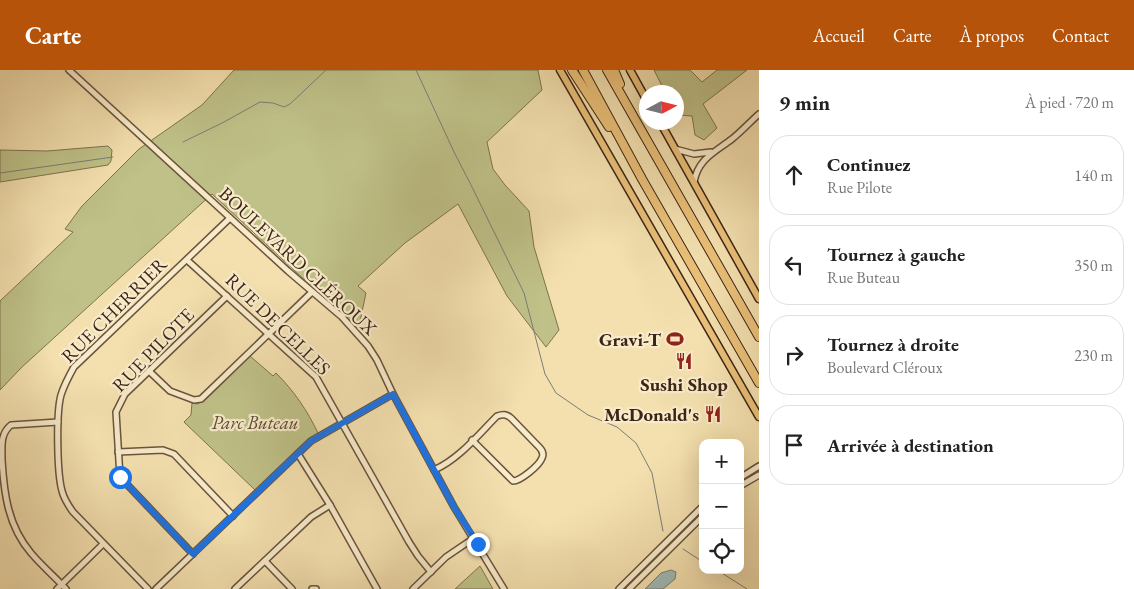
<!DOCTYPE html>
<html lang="fr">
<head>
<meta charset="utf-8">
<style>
	body { margin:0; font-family:"EB Garamond",serif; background:#f6f6f6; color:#222 }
	.controls { position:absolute; right:15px; bottom:15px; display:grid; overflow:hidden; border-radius:10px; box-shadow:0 5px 20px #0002 }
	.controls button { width:45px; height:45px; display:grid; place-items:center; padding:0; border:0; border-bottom:1px solid #e0e0e0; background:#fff; color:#222; font:25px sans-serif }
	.compass { position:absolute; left:639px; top:15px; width:45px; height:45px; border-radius:50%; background:#fff; box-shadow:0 5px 20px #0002; rotate:83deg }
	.stop { position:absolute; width:15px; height:15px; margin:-11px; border:4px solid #1a73e8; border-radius:50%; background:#fff }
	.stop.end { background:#1a73e8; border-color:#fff; box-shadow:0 1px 5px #0008 }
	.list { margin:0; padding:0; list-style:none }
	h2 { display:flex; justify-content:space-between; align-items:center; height:65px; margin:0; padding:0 20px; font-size:21px }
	h2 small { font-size:16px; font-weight:400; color:#767676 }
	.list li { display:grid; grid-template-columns:32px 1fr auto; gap:15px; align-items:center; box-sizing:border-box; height:80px; margin:0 10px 10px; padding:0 10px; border:1px solid #e0e0e0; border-radius:20px }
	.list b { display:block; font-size:19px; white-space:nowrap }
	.list p { margin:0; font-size:16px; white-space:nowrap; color:#767676 }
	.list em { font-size:16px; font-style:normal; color:#767676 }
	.icon { flex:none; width:28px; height:28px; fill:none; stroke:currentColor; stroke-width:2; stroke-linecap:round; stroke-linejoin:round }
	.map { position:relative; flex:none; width:759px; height:519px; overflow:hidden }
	header { display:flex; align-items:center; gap:30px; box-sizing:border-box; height:70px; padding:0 25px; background:#b45309; color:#fff }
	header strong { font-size:24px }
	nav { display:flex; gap:28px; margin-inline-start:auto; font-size:18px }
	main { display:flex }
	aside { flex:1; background:#fff }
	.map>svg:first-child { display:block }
</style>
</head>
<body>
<header>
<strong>Carte</strong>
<nav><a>Accueil</a><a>Carte</a><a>À propos</a><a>Contact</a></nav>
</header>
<main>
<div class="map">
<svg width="759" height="519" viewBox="0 0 759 519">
	<rect width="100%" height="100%" fill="#f4e0af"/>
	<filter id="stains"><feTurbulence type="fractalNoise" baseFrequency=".004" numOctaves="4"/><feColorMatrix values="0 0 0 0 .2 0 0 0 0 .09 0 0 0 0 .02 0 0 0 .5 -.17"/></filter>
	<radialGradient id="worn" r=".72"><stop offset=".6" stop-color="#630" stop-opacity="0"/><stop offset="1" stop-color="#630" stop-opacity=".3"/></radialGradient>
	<g fill="#bfc188" stroke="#7e734f">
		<polygon points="234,0 538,0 542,20 487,72 493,99 505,115 529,141 534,177 559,260 546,277 507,226 458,134 405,173 358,216 366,223 358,261 348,250 212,124 22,297 0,320 0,231 73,162 65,159 82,136 139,79 202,35"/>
		<polygon points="654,0 690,0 702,12 717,0 747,0 703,34 717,58 704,70 695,65 692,46 677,45 676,22 665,22"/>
		<polygon points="108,76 112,80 111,91 108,95 0,112 0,80 47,81"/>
		<path d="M 250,286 L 273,306 L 276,303 C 294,321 307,340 318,363 L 255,420 L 184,352 L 191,345 L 192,333 L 197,334 L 205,330 Z"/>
		<polygon points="703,439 699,447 626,519 621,519"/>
		<polygon points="480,496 493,519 455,519"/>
	</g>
	<polygon fill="#a1bab7" stroke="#797e77" points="671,500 676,502 675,509 663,519 645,519 661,503"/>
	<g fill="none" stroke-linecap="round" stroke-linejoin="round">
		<g stroke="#797e77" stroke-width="1">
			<polyline points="416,0 455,84 472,117 524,223 545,304 556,323 588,345 617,357 636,373 652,403 663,461"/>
			<polyline points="183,72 224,52 260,32 273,33 284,37 290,34 326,0"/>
			<polyline points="0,103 113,87"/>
			<polyline points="683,479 703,492"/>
			<polyline points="717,500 747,519"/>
		</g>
		<g stroke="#6a543c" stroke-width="8">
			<g id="minor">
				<polyline points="69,0 288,201 342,247 368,276 377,290 393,324 454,437 504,519"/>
				<polyline points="675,79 694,84 711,82"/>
				<path d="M 694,112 C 698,89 715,82 732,69 C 742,61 750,52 759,44"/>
				<polyline points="187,190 316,307 409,472 418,486 431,502"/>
				<polyline points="149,301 170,321 194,330 201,329 312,222"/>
				<path d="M 58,352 L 11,355 C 0,364 2,376 2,390 C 4,424 8,456 31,483 C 42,496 55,507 66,519"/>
				<polyline points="118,382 163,380 174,384 233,446"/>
				<polyline points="298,384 330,435 377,519"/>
				<path d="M 434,400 C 459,389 478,365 497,346 C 503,344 506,344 511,348 L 539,377 C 542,380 544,384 542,388 C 539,396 520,411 513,411 L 472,370"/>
				<polyline points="740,408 759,396"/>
				<polyline points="740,416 759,405"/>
				<polyline points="193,484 120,407 116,342 125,324 227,226"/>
				<polyline points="265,491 292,519"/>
				<polyline points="57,519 103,474"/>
				<path d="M 148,519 L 73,442 C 68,435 64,429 62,421 C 57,403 56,343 61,325 C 64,315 69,306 74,297 L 230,148"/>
				<polyline points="156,519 311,371 393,324"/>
				<polyline points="235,519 311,447 330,435"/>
				<polyline points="312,519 316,519"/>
				<polyline points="413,519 446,487 474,468"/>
				<polyline points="619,519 703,436"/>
				<polyline points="629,519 703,446"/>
			</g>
		</g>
		<g stroke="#3c2516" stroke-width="9">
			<g id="major">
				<polyline points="560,0 759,347"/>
				<polyline points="630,0 646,29"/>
				<polyline points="660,52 759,229"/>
			</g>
		</g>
		<g stroke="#3c2516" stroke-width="10">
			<g id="highway">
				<polyline points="572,0 609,57"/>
				<polyline points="583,0 642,109 759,313"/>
				<polyline points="607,0 759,267"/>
				<polyline points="614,0 620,14"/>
			</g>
		</g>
		<use href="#minor" stroke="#f8ebcb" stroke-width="5"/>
		<use href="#major" stroke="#eac078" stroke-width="6"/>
		<use href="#highway" stroke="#eac078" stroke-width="8"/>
	</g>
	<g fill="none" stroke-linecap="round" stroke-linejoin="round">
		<polyline stroke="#1a73e8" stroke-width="6" points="120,407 193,484 311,371 393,324 454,437 478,474"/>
	</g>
	<defs>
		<g id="stadium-bare" transform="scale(1.35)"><path d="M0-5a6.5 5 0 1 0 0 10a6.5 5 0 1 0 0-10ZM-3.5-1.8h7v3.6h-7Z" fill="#8f2418" stroke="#f8ebcb" stroke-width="2.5" paint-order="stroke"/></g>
		<g id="restaurant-bare" transform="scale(1.35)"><path d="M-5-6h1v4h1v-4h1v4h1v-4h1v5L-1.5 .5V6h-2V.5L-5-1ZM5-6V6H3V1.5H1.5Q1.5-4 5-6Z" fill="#8f2418" stroke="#f8ebcb" stroke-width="2.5" paint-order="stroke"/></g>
	</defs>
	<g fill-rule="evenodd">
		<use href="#stadium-bare" x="675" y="269"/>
		<use href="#restaurant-bare" x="684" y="291"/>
		<use href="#restaurant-bare" x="713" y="344"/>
	</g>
	<g text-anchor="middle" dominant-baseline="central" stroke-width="4.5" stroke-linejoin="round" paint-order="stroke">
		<g font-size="19" fill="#3c2516" stroke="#f8ebcb">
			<text transform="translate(298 191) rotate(43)">BOULEVARD CLÉROUX</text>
			<text transform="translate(114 240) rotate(-45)">RUE CHERRIER</text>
			<text transform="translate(278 254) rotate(44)">RUE DE CELLES</text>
			<text transform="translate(153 280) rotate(-46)">RUE PILOTE</text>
		</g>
		<g font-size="19" font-weight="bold" fill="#3c2516" stroke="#f8ebcb" text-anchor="end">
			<text x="661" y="269">Gravi-T</text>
			<text x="684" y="314" text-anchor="middle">Sushi Shop</text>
			<text x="699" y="344">McDonald's</text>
		</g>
		<g font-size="19" font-style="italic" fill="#5d4c32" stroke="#f8ebcb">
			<text x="255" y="352">Parc Buteau</text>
		</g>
	</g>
	<rect width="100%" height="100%" filter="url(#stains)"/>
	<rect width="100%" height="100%" fill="url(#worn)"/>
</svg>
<div class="controls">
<button>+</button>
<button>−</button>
<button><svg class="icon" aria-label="locate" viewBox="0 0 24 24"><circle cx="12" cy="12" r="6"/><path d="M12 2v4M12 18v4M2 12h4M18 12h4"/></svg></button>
</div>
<svg class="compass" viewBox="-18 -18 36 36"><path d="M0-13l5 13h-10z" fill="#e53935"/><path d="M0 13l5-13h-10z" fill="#767676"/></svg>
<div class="stop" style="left:120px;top:407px"></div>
<div class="stop end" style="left:478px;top:474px"></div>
</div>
<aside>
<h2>9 min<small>À pied · 720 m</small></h2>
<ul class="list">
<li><svg class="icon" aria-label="ahead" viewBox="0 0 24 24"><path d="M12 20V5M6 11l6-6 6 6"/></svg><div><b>Continuez</b><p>Rue Pilote</p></div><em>140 m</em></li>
<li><svg class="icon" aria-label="left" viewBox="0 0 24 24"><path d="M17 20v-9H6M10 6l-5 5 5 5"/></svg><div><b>Tournez à gauche</b><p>Rue Buteau</p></div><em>350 m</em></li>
<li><svg class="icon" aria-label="right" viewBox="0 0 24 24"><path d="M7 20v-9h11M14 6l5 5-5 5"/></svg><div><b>Tournez à droite</b><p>Boulevard Cléroux</p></div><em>230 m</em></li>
<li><svg class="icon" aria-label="arrive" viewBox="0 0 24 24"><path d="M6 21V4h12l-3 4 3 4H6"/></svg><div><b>Arrivée à destination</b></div></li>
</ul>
</aside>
</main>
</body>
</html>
